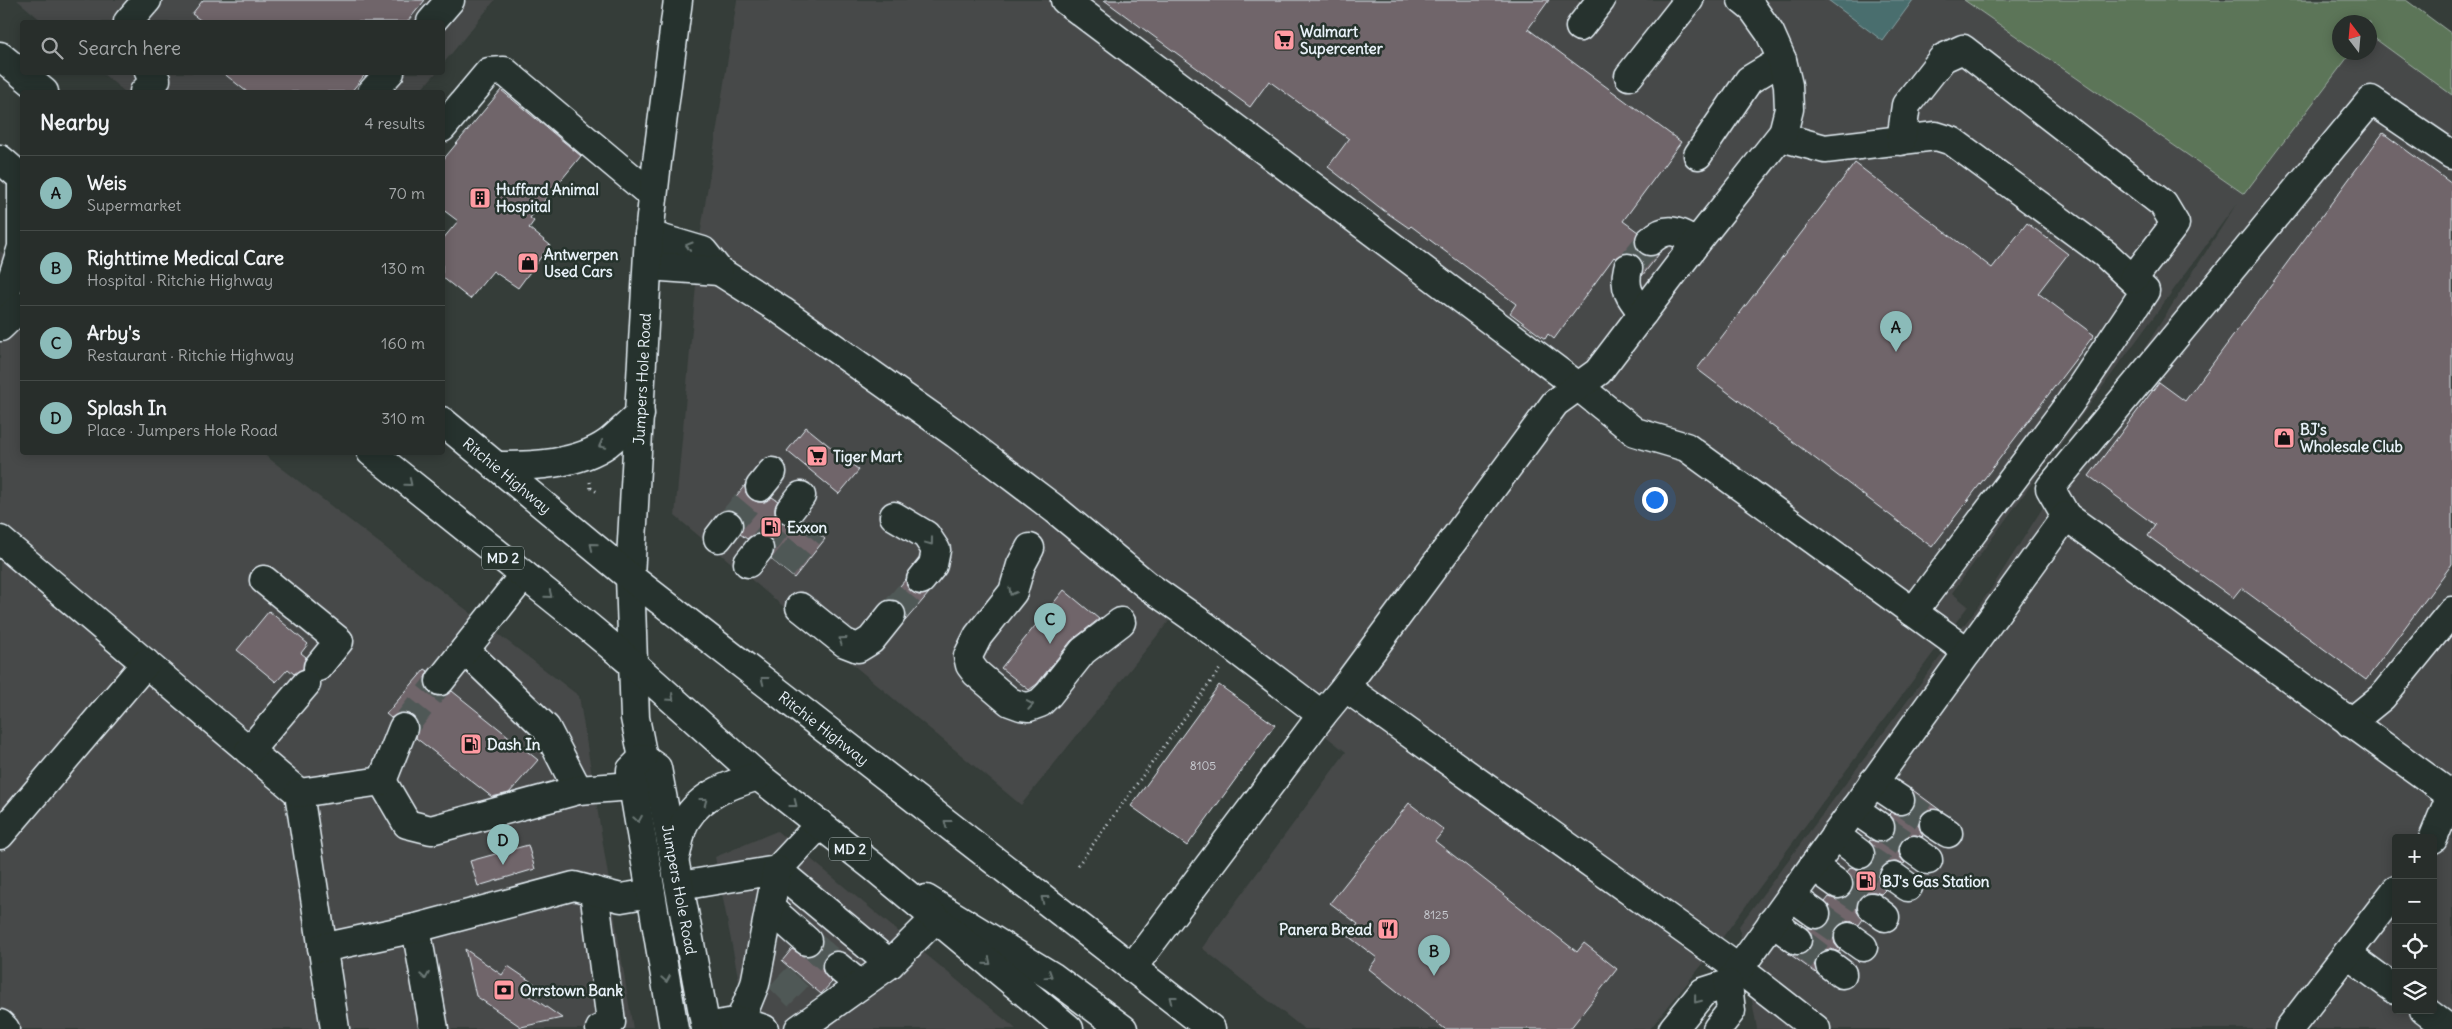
<!DOCTYPE html>
<html lang="en">
<head>
<meta charset="utf-8">
<style>
	body { margin:0; font-family:Delius,sans-serif; background:#303633; color:#f1f3f6 }
	.controls { position:absolute; right:15px; bottom:15px; display:grid; overflow:hidden; border-radius:5px; box-shadow:0 2px 12px #0003 }
	.controls button { width:45px; height:45px; display:grid; place-items:center; padding:0; border:0; border-bottom:1px solid #444a47; background:#282e2b; color:#f1f3f6; font:25px sans-serif }
	.compass { position:absolute; left:2332px; top:15px; width:45px; height:45px; border-radius:50%; background:#282e2b; box-shadow:0 2px 12px #0003; rotate:344deg }
	.you { position:absolute; left:1654px; top:499px; width:18px; height:18px; margin:-12px; border:4px solid #fff; border-radius:50%; background:#1a73e8; box-shadow:0 0 0 8px #1a73e833 }
	.badge { display:grid; place-items:center; width:32px; height:32px; border-radius:50%; background:#8bbbb9; color:#111; font-size:16px; font-weight:700 }
	.pin { position:absolute; translate:-50% -41px; filter:drop-shadow(0 1px 2px #0008) }
	.pin::after { content:''; position:absolute; top:26px; width:18px; height:15px; background:inherit; clip-path:polygon(0 0,100% 0,50% 100%) }
	.list { margin:0; padding:0; list-style:none }
	h2 { display:flex; justify-content:space-between; align-items:center; height:65px; margin:0; padding:0 20px; font-size:21px }
	h2 small { font-size:16px; font-weight:400; color:#a5a8a9 }
	.list li { display:grid; grid-template-columns:32px 1fr auto; gap:15px; align-items:center; box-sizing:border-box; height:75px; padding:0 20px; border-top:1px solid #444a47 }
	.list b { display:block; font-size:19px; white-space:nowrap }
	.list p { margin:0; font-size:16px; white-space:nowrap; color:#a5a8a9 }
	.list em { font-size:16px; font-style:normal; color:#a5a8a9 }
	.icon { flex:none; width:28px; height:28px; fill:none; stroke:currentColor; stroke-width:2; stroke-linecap:round; stroke-linejoin:round }
	.map { position:relative; flex:none; width:2452px; height:1029px; overflow:hidden }
	.search { position:absolute; background:#282e2b; box-shadow:0 2px 12px #0003; left:20px; top:20px; width:425px; height:55px; display:flex; align-items:center; gap:12px; box-sizing:border-box; padding:0 18px; border-radius:5px; color:#a5a8a9; font-size:19px }
	.panel { position:absolute; background:#282e2b; box-shadow:0 2px 12px #0003; left:20px; top:90px; width:425px; height:365px; border-radius:5px }
	.map>svg:first-child { display:block }
</style>
</head>
<body>
<div class="map">
<svg width="2452" height="1029" viewBox="0 0 2452 1029">
	<rect width="100%" height="100%" fill="#353d39"/>
	<filter id="ink" filterUnits="userSpaceOnUse"><feTurbulence type="fractalNoise" baseFrequency=".02" numOctaves="2"/><feDisplacementMap in="SourceGraphic" scale="10" xChannelSelector="R" yChannelSelector="G"/><feConvolveMatrix kernelMatrix="1 2 1 2 8 2 1 2 1" color-interpolation-filters="sRGB"/></filter>
	<g filter="url(#ink)">
		<g fill="#464948" fill-rule="evenodd">
			<polygon points="17,0 495,0 443,64 442,22 43,22"/>
			<path d="M 737,0 L 1828,0 L 1882,41 L 1913,0 L 1964,0 L 2244,194 L 2351,53 L 2370,52 L 2370,35 L 2452,95 L 2452,1029 L 1757,1029 L 1739,926 L 1991,589 L 2237,203 L 1952,593 L 1968,606 L 1702,965 L 1650,1029 L 1304,1029 L 1202,948 L 1346,752 L 1173,616 L 1021,805 L 675,516 L 701,230 ZM 2396,838 L 2433,838 L 2433,1010 L 2396,1010 Z"/>
			<polygon points="102,73 436,73 419,92 125,92"/>
			<polygon points="0,251 22,268 22,452 262,453 579,696 633,1029 0,1029"/>
			<polygon points="777,831 1016,1029 748,1029 715,857"/>
		</g>
		<polygon fill="#5c7459" stroke="#a2b2a8" points="1964,0 2406,0 2452,34 2452,95 2370,35 2370,22 2340,22 2340,52 2351,53 2244,194"/>
		<polygon fill="#496e6e" stroke="#89a2a5" points="1828,0 1913,0 1883,41"/>
		<g fill="#6f656a" stroke="#e8f1f8">
			<polygon points="203,0 425,0 407,22 203,22 192,14"/>
			<polygon points="1104,0 1549,0 1528,29 1681,142 1623,221 1638,232 1635,243 1638,251 1645,256 1652,256 1659,254 1642,276 1643,263 1638,256 1630,253 1622,254 1616,259 1614,257 1554,339 1548,334 1545,339 1510,313 1516,304 1411,226 1409,228 1383,210 1328,167 1349,139 1269,81 1250,107"/>
			<polygon points="222,72 367,72 351,92 247,92"/>
			<polygon points="501,90 581,156 530,218 534,221 529,228 550,245 518,288 493,271 470,299 442,277 442,240 458,221 442,209 442,161"/>
			<polygon points="2383,133 2452,184 2452,564 2366,680 2241,588 2233,598 2148,536 2155,525 2089,476 2159,382 2185,401"/>
			<polygon points="1855,163 1992,268 2027,223 2068,254 2038,293 2094,335 1932,547 1697,369"/>
			<polygon points="806,427 859,470 839,494 787,451"/>
			<polygon points="745,485 746,493 751,499 758,502 765,502 772,497 778,501 775,507 775,515 781,523 788,525 795,525 802,520 825,539 794,578 771,559 774,551 774,544 769,537 761,534 753,535 747,539 740,534 743,527 742,519 737,512 725,510"/>
			<polygon points="906,579 907,586 912,592 919,595 929,593 905,621 906,610 901,603 888,600"/>
			<polygon points="1064,590 1099,619 1071,641 1037,684 1029,690 1001,668"/>
			<polygon points="269,611 308,644 301,653 306,657 303,669 294,674 288,669 276,682 237,650"/>
			<polygon points="425,669 428,671 425,678 425,686 430,693 438,696 446,695 452,691 538,760 509,793 492,797 416,738 418,725 416,719 409,714 400,713 391,718 386,714"/>
			<polygon points="1219,685 1275,725 1187,846 1131,806"/>
			<polygon points="1910,788 1940,810 1927,810 1921,816 1918,824 1923,837 1916,835 1908,836 1901,841 1898,849 1900,857 1905,863 1903,864 1896,862 1888,863 1881,868 1878,876 1880,883 1885,890 1881,894 1875,892 1867,892 1859,898 1857,904 1857,912 1863,919 1859,925 1850,921 1842,923 1837,928 1833,936 1835,944 1840,950 1839,952 1831,949 1824,950 1818,955 1814,964 1819,975 1788,953 1796,956 1803,954 1809,949 1813,941 1811,933 1806,928 1822,928 1828,923 1832,915 1830,907 1825,902 1829,897 1837,900 1844,898 1850,893 1854,885 1852,877 1847,872 1851,867 1859,870 1866,869 1873,863 1876,855 1875,848 1869,841 1871,840 1878,842 1886,841 1893,836 1896,828 1894,820 1889,814 1891,812 1899,816 1906,814 1913,809 1916,801 1914,794"/>
			<polygon points="1409,803 1444,830 1435,841 1577,952 1584,943 1617,969 1570,1029 1445,1029 1369,969 1377,958 1348,936 1358,924 1330,903"/>
			<polygon points="528,845 535,869 478,886 470,861"/>
			<polygon points="465,949 502,975 508,966 536,985 529,995 562,1018 521,1027 476,996"/>
			<polygon points="792,949 803,956 810,956 822,966 823,972 832,982 821,994 782,961"/>
		</g>
		<g fill="none" stroke-linecap="round" stroke-linejoin="round">
			<g stroke="#505856" stroke-width="28" stroke-dasharray="28 14" stroke-linecap="butt">
				<polyline points="1628,268 1650,241"/>
				<polyline points="728,525 760,487"/>
				<polyline points="759,549 790,510"/>
				<polyline points="782,568 813,530"/>
				<polyline points="891,615 921,580"/>
				<polyline points="403,728 440,681"/>
				<polyline points="1900,800 1934,824"/>
				<polyline points="1880,827 1914,850"/>
				<polyline points="1860,854 1894,877"/>
				<polyline points="1838,884 1872,907"/>
				<polyline points="1816,914 1849,937"/>
				<polyline points="1797,940 1830,965"/>
				<polyline points="807,941 837,966"/>
				<polyline points="778,977 805,1003"/>
			</g>
			<g stroke="#e8f1f8" stroke-width="31">
				<g id="minor">
					<polyline points="1065,0 1579,387 1635,432 1686,447 1968,652"/>
					<polyline points="128,22 147,0"/>
					<polyline points="431,22 450,0"/>
					<polyline points="1580,27 1601,0"/>
					<polyline points="1629,76 1689,0"/>
					<polyline points="144,92 156,80 149,72"/>
					<polyline points="372,92 390,72"/>
					<polyline points="442,128 489,72 504,71 653,196"/>
					<polyline points="1781,137 1825,149 1936,136 1952,141 2105,254 2145,291 2070,403 1913,612"/>
					<polyline points="1901,141 1906,105 1943,58 1963,49 2163,204 2175,224 2133,279"/>
					<polyline points="1698,155 1749,80 1782,60"/>
					<polyline points="649,235 703,251 719,271 782,311 956,434 1056,510 1148,586 1205,626 1322,715"/>
					<path d="M 1650,241 C 1668,225 1678,231 1696,243"/>
					<polyline points="648,266 719,271"/>
					<path d="M 1628,268 C 1623,289 1630,297 1643,313"/>
					<polyline points="0,302 13,276 22,247 22,177"/>
					<polyline points="0,327 22,306"/>
					<polyline points="760,487 772,472"/>
					<polyline points="790,510 801,496"/>
					<polyline points="894,516 926,535 936,550 933,565 921,580"/>
					<polyline points="2066,516 2050,488 2371,100 2452,155"/>
					<polyline points="718,538 728,525"/>
					<polyline points="0,540 299,793 335,1029"/>
					<polyline points="1030,548 1021,565 1013,592 978,636 968,656 970,665 976,673 1010,702 1021,706 1029,707 1040,703 1049,694 1083,651 1121,622"/>
					<polyline points="748,563 759,549"/>
					<polyline points="264,580 339,641 318,667"/>
					<polyline points="800,607 845,643 858,648 871,640 891,615"/>
					<polyline points="465,650 546,728 578,790"/>
					<polyline points="440,681 524,575"/>
					<polyline points="1345,687 1739,969 1816,1029"/>
					<polyline points="2350,723 2382,697 2452,611"/>
					<polyline points="249,751 306,684"/>
					<polyline points="382,781 407,824 431,830 578,790 633,786"/>
					<polyline points="1873,782 1900,800"/>
					<polyline points="299,793 382,781 403,728"/>
					<polyline points="1854,809 1880,827"/>
					<polyline points="1934,824 1948,833"/>
					<polyline points="0,835 146,663"/>
					<polyline points="1835,835 1860,854"/>
					<polyline points="1914,850 1928,860"/>
					<polyline points="1813,866 1838,884"/>
					<polyline points="777,870 890,964"/>
					<polyline points="1894,877 1908,887"/>
					<polyline points="680,886 777,870 820,824"/>
					<polyline points="594,891 611,1022 605,1028 600,1029"/>
					<polyline points="1791,896 1816,914"/>
					<polyline points="926,899 1053,977 1123,1029"/>
					<polyline points="1872,907 1885,917"/>
					<polyline points="771,909 807,941"/>
					<polyline points="1772,922 1797,940"/>
					<polyline points="416,928 434,1029"/>
					<polyline points="1849,937 1863,947"/>
					<polyline points="322,948 416,928 574,886 621,898 651,893"/>
					<polyline points="2347,954 2396,990"/>
					<polyline points="1830,965 1842,974"/>
					<polyline points="837,966 860,985"/>
					<polyline points="1132,968 1322,715 1345,687 1555,403 1598,372 1696,243 1783,133 1789,109 1788,85 1782,60 1770,33 1753,9 1742,0"/>
					<polyline points="2424,1010 2449,1029"/>
					<polyline points="740,1021 755,984 777,870"/>
					<polyline points="0,1024 5,1029"/>
					<polyline points="706,1027 740,1021 764,1029"/>
					<polyline points="799,1029 890,964 936,918"/>
					<polyline points="1673,1029 1703,992 1728,984 2066,516 2451,795 2433,839"/>
					<polyline points="1717,1029 1731,1011 1728,984"/>
					<polyline points="2289,1029 2396,890"/>
				</g>
			</g>
			<g stroke="#e8f1f8" stroke-width="31">
				<g id="major">
					<path id="s1" d="M 678,0 L 657,162 L 649,235 L 630,577 L 635,718 L 643,758 L 657,768 L 706,1029"/>
					<polyline points="0,56 44,92"/>
					<polyline points="0,159 22,178"/>
					<path id="s2" d="M 442,421 L 630,577 L 1211,1029"/>
					<polyline points="371,452 579,619 634,665 758,776 874,867 1069,1029"/>
					<path d="M 496,466 C 533,466 577,465 608,443 C 619,434 629,424 640,414"/>
					<polyline points="643,758 631,770 631,774 674,1029"/>
					<path d="M 676,854 C 679,843 680,829 686,820 C 701,794 732,784 758,776"/>
				</g>
			</g>
			<g stroke="#e8f1f8" stroke-width="3" stroke-dasharray="1 4" stroke-linecap="butt">
				<polyline points="590,482 591,491"/>
				<polyline points="591,488 599,493"/>
				<polyline points="1078,865 1220,669"/>
			</g>
			<use href="#minor" stroke="#26332d" stroke-width="28"/>
			<use href="#major" stroke="#26332d" stroke-width="28"/>
		</g>
		<defs><path id="oneway-chevron" d="M-2-3.5L2.5 0L-2 3.5" fill="none" stroke-width="1.6" stroke-linecap="round" stroke-linejoin="round" transform="scale(1.25)"/></defs>
		<g stroke="#6a7674">
			<use href="#oneway-chevron" transform="translate(689 246) rotate(-163)"/>
			<use href="#oneway-chevron" transform="translate(602 445) rotate(152)"/>
			<use href="#oneway-chevron" transform="translate(409 483) rotate(39)"/>
			<use href="#oneway-chevron" transform="translate(930 542) rotate(53)"/>
			<use href="#oneway-chevron" transform="translate(593 546) rotate(-141)"/>
			<use href="#oneway-chevron" transform="translate(1012 592) rotate(120)"/>
			<use href="#oneway-chevron" transform="translate(549 595) rotate(39)"/>
			<use href="#oneway-chevron" transform="translate(842 640) rotate(-144)"/>
			<use href="#oneway-chevron" transform="translate(764 680) rotate(-142)"/>
			<use href="#oneway-chevron" transform="translate(671 698) rotate(42)"/>
			<use href="#oneway-chevron" transform="translate(1030 705) rotate(-10)"/>
			<use href="#oneway-chevron" transform="translate(704 801) rotate(-37)"/>
			<use href="#oneway-chevron" transform="translate(794 804) rotate(38)"/>
			<use href="#oneway-chevron" transform="translate(638 819) rotate(80)"/>
			<use href="#oneway-chevron" transform="translate(947 823) rotate(-142)"/>
			<use href="#oneway-chevron" transform="translate(1044 899) rotate(-142)"/>
			<use href="#oneway-chevron" transform="translate(988 962) rotate(40)"/>
			<use href="#oneway-chevron" transform="translate(1049 975) rotate(32)"/>
			<use href="#oneway-chevron" transform="translate(425 976) rotate(80)"/>
			<use href="#oneway-chevron" transform="translate(666 979) rotate(80)"/>
			<use href="#oneway-chevron" transform="translate(1172 999) rotate(-142)"/>
			<use href="#oneway-chevron" transform="translate(1697 1000) rotate(129)"/>
		</g>
	</g>
	<defs>
		<g id="supermarket-square" transform="scale(1.125)"><rect x="-9" y="-9" width="18" height="18" rx="4" fill="#ff9aa2" stroke="#26332d"/><path d="M-6-5.5h2.5l.6 2H6L4.5 2H-2.5L-4.4-4H-6ZM-1.5 3.2a1.3 1.3 0 1 0 .1 0ZM3 3.2a1.3 1.3 0 1 0 .1 0Z" fill="#111"/></g>
		<g id="building-square" transform="scale(1.125)"><rect x="-9" y="-9" width="18" height="18" rx="4" fill="#ff9aa2" stroke="#26332d"/><path d="M-4-6H4V6H1V3H-1V6H-4ZM-2.5-4.3h1.7v1.8h-1.7ZM.8-4.3h1.7v1.8H.8ZM-2.5-1h1.7V.8h-1.7ZM.8-1h1.7V.8H.8Z" fill="#111"/></g>
		<g id="shop-square" transform="scale(1.125)"><rect x="-9" y="-9" width="18" height="18" rx="4" fill="#ff9aa2" stroke="#26332d"/><path d="M-5-2.5h2.3a2.7 3.5 0 0 1 5.4 0H5L5.5 6h-11ZM-1.5-2.5h3a1.5 2.3 0 0 0-3 0Z" fill="#111"/></g>
		<g id="fuel-square" transform="scale(1.125)"><rect x="-9" y="-9" width="18" height="18" rx="4" fill="#ff9aa2" stroke="#26332d"/><path d="M-5.5-6h7V0h2V4h1.3V-2.5L3-4.5l.8-.8L6-3V5H2.5V1h-1V6h-7ZM-4.2-4.7v3.2H.2V-4.7Z" fill="#111"/></g>
		<g id="restaurant-square" transform="scale(1.125)"><rect x="-9" y="-9" width="18" height="18" rx="4" fill="#ff9aa2" stroke="#26332d"/><path d="M-5-6h1v4h1v-4h1v4h1v-4h1v5L-1.5 .5V6h-2V.5L-5-1ZM5-6V6H3V1.5H1.5Q1.5-4 5-6Z" fill="#111"/></g>
		<g id="bank-square" transform="scale(1.125)"><rect x="-9" y="-9" width="18" height="18" rx="4" fill="#ff9aa2" stroke="#26332d"/><path d="M-6-4H6V4H-6ZM0-2.3a2.3 2.3 0 1 0 0 4.6a2.3 2.3 0 1 0 0-4.6Z" fill="#111"/></g>
	</defs>
	<g fill-rule="evenodd">
		<use href="#supermarket-square" x="1284" y="40"/>
		<use href="#building-square" x="480" y="198"/>
		<use href="#shop-square" x="528" y="263"/>
		<use href="#shop-square" x="2284" y="438"/>
		<use href="#supermarket-square" x="817" y="456"/>
		<use href="#fuel-square" x="771" y="527"/>
		<use href="#fuel-square" x="471" y="744"/>
		<use href="#fuel-square" x="1866" y="881"/>
		<use href="#restaurant-square" x="1388" y="929"/>
		<use href="#bank-square" x="504" y="990"/>
	</g>
	<g text-anchor="middle" dominant-baseline="central" stroke-width="5" stroke-linejoin="round" paint-order="stroke">
		<g font-size="12" fill="#caced4">
			<text x="1203" y="765">8105</text>
			<text x="1436" y="914">8125</text>
		</g>
		<g fill="#26332d" stroke="#aeb8bb" stroke-width="1">
			<rect x="482" y="546.5" width="42" height="23" rx="4"/>
			<rect x="829" y="837.5" width="42" height="23" rx="4"/>
		</g>
		<g font-size="14" font-weight="bold" fill="#e8f1f8">
			<text x="503" y="558">MD 2</text>
			<text x="850" y="849">MD 2</text>
		</g>
		<g font-size="15" font-weight="bold" fill="#e8f1f8" stroke="#26332d" text-anchor="start">
			<text x="1300" y="31">Walmart<tspan x="1300" dy="17">Supercenter</tspan></text>
			<text x="496" y="189">Huffard Animal<tspan x="496" dy="17">Hospital</tspan></text>
			<text x="544" y="254">Antwerpen<tspan x="544" dy="17">Used Cars</tspan></text>
			<text x="2300" y="429">BJ's<tspan x="2300" dy="17">Wholesale Club</tspan></text>
			<text x="833" y="456">Tiger Mart</text>
			<text x="787" y="527">Exxon</text>
			<text x="487" y="744">Dash In</text>
			<text x="1882" y="881">BJ's Gas Station</text>
			<text x="1372" y="929" text-anchor="end">Panera Bread</text>
			<text x="520" y="990">Orrstown Bank</text>
		</g>
		<g font-size="15" fill="#e8f1f8" stroke="#26332d">
			<text transform="translate(642 379) rotate(-87)">Jumpers Hole Road</text>
			<text stroke="none"><textPath href="#s2" startOffset="85">Ritchie Highway</textPath></text>
			<text stroke="none"><textPath href="#s2" startOffset="490">Ritchie Highway</textPath></text>
			<text stroke="none"><textPath href="#s1" startOffset="902">Jumpers Hole Road</textPath></text>
		</g>
	</g>
</svg>
<div class="controls">
<button>+</button>
<button>−</button>
<button><svg class="icon" aria-label="locate" viewBox="0 0 24 24"><circle cx="12" cy="12" r="6"/><path d="M12 2v4M12 18v4M2 12h4M18 12h4"/></svg></button>
<button><svg class="icon" aria-label="layers" viewBox="0 0 24 24"><path d="M12 4l9 5-9 5-9-5zM3 14l9 5 9-5"/></svg></button>
</div>
<svg class="compass" viewBox="-18 -18 36 36"><path d="M0-13l5 13h-10z" fill="#e53935"/><path d="M0 13l5-13h-10z" fill="#a5a8a9"/></svg>
<div class="you"></div>
<div class="pin badge" style="left:1896px;top:352px">A</div>
<div class="pin badge" style="left:1434px;top:976px">B</div>
<div class="pin badge" style="left:1050px;top:644px">C</div>
<div class="pin badge" style="left:503px;top:865px">D</div>
<div class="search"><svg class="icon" aria-label="search" viewBox="0 0 24 24"><circle cx="10" cy="10" r="6"/><path d="M15 15l6 6"/></svg>Search here</div>
<section class="panel">
<h2>Nearby<small>4 results</small></h2>
<ul class="list">
<li><span class="badge">A</span><div><b>Weis</b><p>Supermarket</p></div><em>70 m</em></li>
<li><span class="badge">B</span><div><b>Righttime Medical Care</b><p>Hospital · Ritchie Highway</p></div><em>130 m</em></li>
<li><span class="badge">C</span><div><b>Arby's</b><p>Restaurant · Ritchie Highway</p></div><em>160 m</em></li>
<li><span class="badge">D</span><div><b>Splash In</b><p>Place · Jumpers Hole Road</p></div><em>310 m</em></li>
</ul>
</section>
</div>
</body>
</html>
